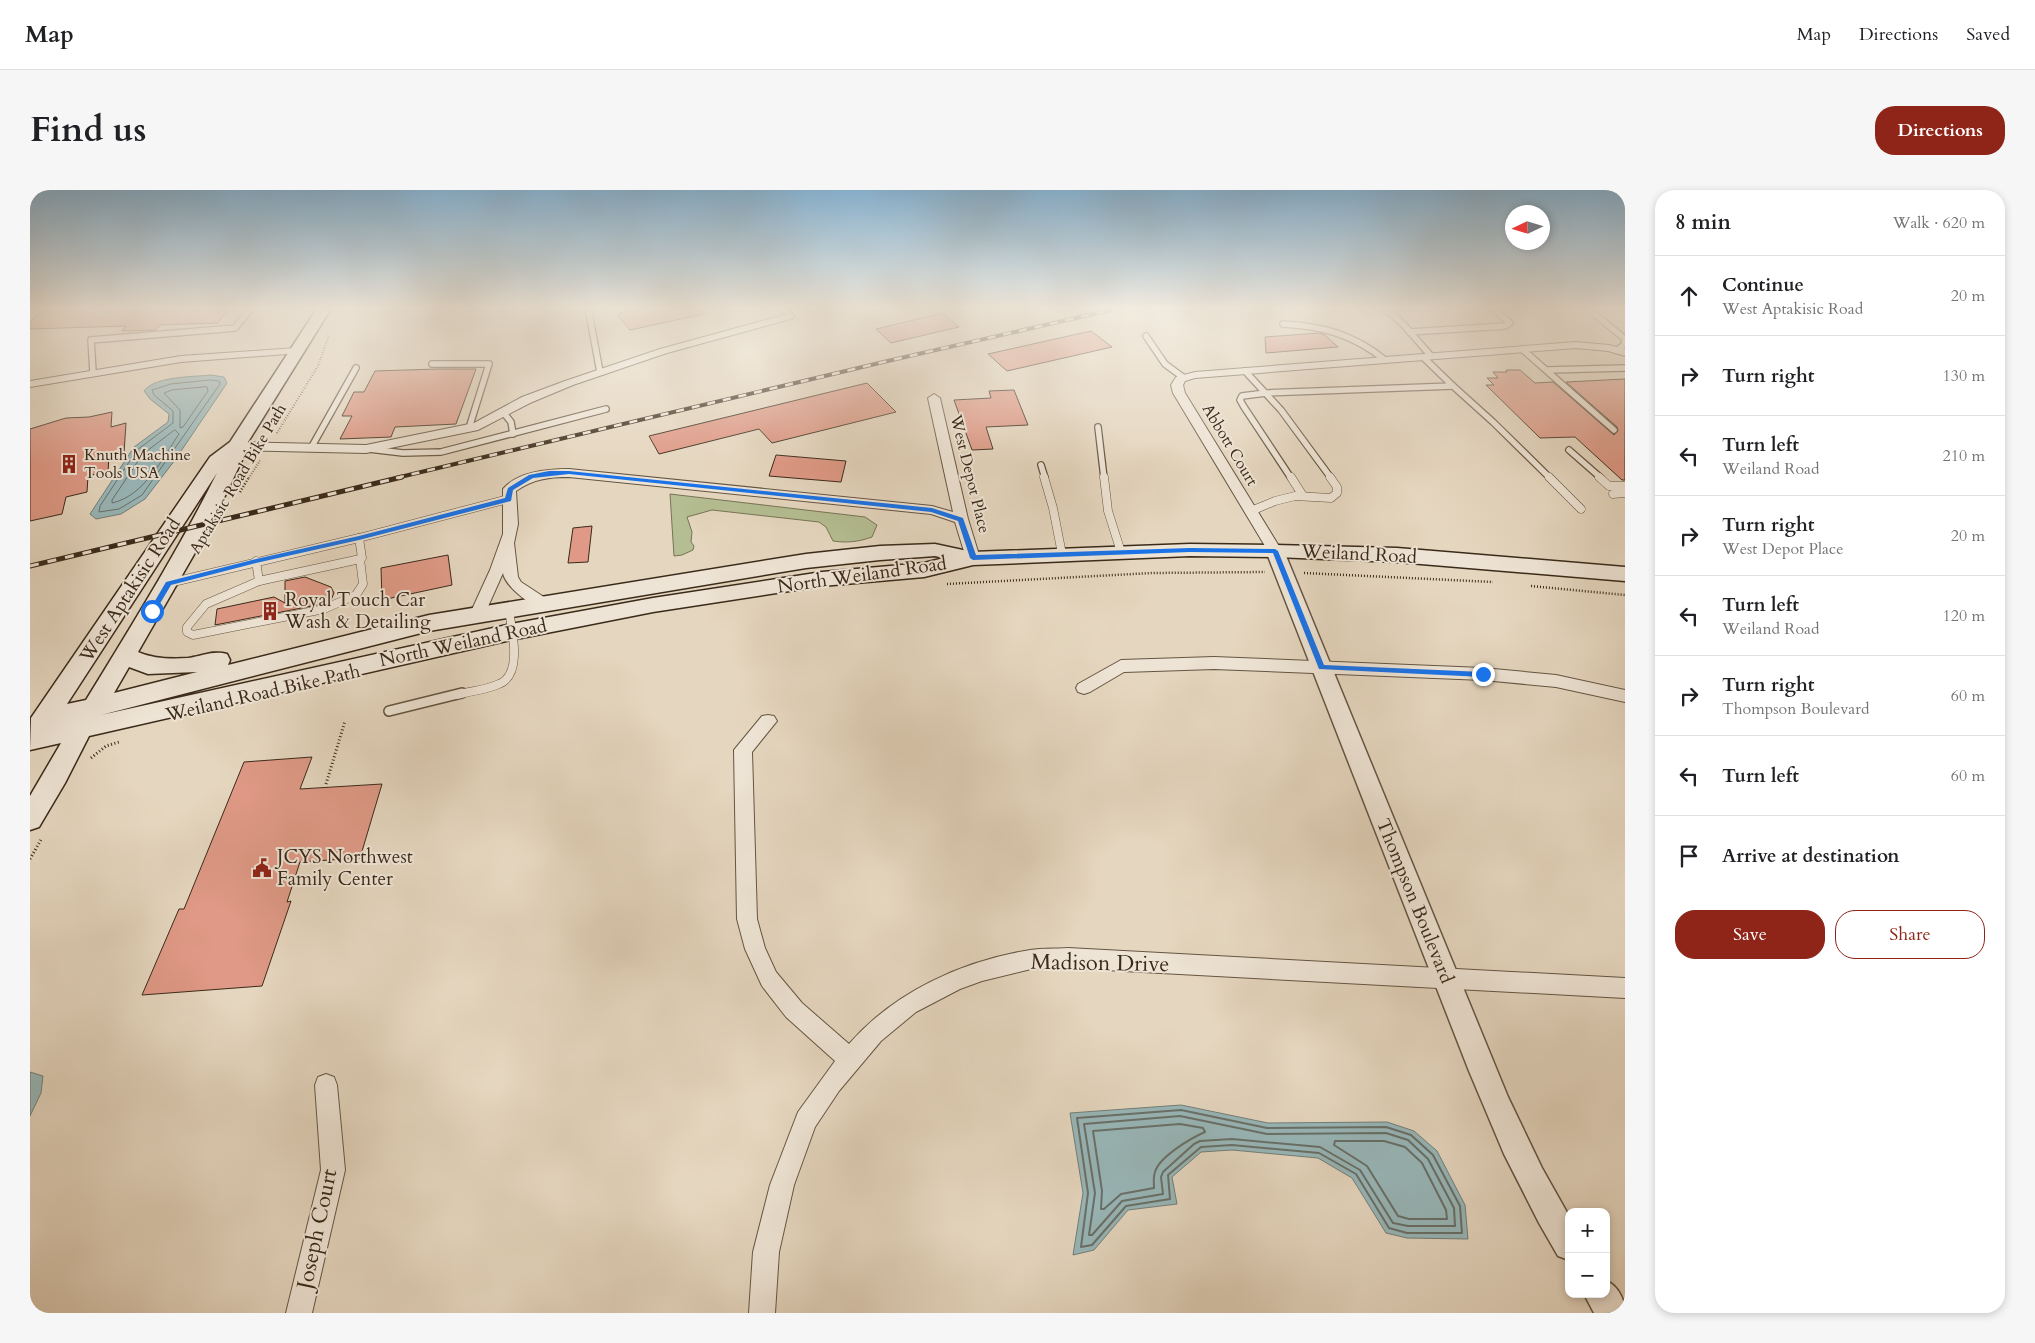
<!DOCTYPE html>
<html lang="en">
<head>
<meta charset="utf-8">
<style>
	body { margin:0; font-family:Cardo,serif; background:#f6f6f6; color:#202124 }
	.controls { position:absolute; right:15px; bottom:15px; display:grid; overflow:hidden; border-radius:10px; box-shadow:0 2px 8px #0003 }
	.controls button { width:45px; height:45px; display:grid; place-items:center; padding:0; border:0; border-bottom:1px solid #e0e0e0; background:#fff; color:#202124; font:25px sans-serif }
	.compass { position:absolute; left:1475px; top:15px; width:45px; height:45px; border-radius:50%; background:#fff; box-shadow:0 2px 8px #0003; rotate:266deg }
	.stop { position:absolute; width:15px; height:15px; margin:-11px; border:4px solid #1a73e8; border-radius:50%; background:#fff }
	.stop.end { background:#1a73e8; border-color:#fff; box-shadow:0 1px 5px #0008 }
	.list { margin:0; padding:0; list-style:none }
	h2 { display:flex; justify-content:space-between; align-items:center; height:65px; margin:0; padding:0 20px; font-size:21px }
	h2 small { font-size:16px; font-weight:400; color:#757577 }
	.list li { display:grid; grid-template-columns:32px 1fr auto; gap:15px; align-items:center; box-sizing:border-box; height:80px; padding:0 20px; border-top:1px solid #e0e0e0 }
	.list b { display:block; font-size:19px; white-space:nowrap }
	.list p { margin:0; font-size:16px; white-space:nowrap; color:#757577 }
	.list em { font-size:16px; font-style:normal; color:#757577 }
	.actions { display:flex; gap:10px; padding:15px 20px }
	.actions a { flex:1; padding:11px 0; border:1px solid #8f2418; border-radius:20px; text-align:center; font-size:18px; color:#8f2418 }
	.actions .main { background:#8f2418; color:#fff }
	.icon { flex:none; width:28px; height:28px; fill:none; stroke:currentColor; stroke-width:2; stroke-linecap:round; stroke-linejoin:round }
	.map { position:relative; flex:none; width:1595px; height:1123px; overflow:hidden; border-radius:20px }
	header { display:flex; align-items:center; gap:30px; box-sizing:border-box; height:70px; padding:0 25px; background:#fff; border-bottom:1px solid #e0e0e0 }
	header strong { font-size:24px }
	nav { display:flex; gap:28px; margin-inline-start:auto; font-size:18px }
	.intro { display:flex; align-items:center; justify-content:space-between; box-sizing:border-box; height:120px; padding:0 30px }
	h1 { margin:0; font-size:35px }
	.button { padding:12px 22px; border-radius:20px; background:#8f2418; color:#fff; font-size:18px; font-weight:700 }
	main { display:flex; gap:30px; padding:0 30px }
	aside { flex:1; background:#fff; border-radius:20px; box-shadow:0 2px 8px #0003 }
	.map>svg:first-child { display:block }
</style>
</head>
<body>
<header>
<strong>Map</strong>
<nav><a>Map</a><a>Directions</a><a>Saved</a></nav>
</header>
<div class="intro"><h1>Find us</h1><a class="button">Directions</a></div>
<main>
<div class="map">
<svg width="1595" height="1123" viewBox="0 0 1595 1123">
	<rect width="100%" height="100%" fill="#e5d6bf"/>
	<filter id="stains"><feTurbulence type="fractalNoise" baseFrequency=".004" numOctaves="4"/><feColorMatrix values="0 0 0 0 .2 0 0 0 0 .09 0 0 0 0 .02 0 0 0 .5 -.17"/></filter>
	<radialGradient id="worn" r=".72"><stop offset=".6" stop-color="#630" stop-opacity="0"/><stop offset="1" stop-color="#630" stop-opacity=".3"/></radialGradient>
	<path fill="#b4be92" stroke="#777456" d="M 640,304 L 835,327 L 847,335 L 842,347 C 828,352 817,353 803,351 L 796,337 L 789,332 L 682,320 L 657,327 L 662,342 L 661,352 L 664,356 L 663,360 L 652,365 L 644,366 Z"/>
	<g fill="#98b7b9" stroke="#727f79">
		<path d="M 181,185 L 194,187 L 197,193 L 145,270 L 115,309 L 91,324 L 66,329 L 60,324 L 104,257 L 138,232 L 139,224 L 120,209 L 114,201 C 125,186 163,187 181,185 Z"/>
		<polygon points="0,882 13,886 11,903 0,926"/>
		<polygon points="1151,915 1238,933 1357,932 1384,941 1407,961 1435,1015 1438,1049 1377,1048 1356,1043 1322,988 1288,968 1202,960 1171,962 1142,987 1147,1014 1098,1020 1064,1060 1043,1065 1053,1003 1040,923"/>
	</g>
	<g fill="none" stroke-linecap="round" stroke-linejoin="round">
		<g stroke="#697069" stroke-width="1">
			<polygon points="181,190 189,191 190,194 112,305 89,319 69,322 70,316 107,260 143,233 143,221 124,205 122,200 141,194"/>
			<polygon points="177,197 178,201 153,237 150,238 150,220 134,203 142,200"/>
			<path d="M 145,240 L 149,244 C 132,269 114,306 82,313 L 82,310 L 112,265 Z"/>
		</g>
		<g stroke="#697069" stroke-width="2">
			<polygon points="1151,920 1237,938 1356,937 1381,945 1403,965 1430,1016 1432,1043 1377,1043 1359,1038 1326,984 1289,963 1202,955 1171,957 1138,985 1140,1009 1096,1016 1062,1055 1051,1057 1058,1003 1047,928"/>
			<polygon points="1150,926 1237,944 1356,943 1378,950 1398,969 1424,1018 1425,1036 1378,1036 1363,1033 1330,980 1290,957 1202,949 1170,951 1164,954 1133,982 1131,987 1133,1004 1092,1011 1062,1045 1059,1045 1065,1003 1054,934"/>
			<path d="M 1150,934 L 1173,938 L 1175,942 C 1161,948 1129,967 1125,982 C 1123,987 1124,993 1124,998 L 1091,1004 L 1074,1019 L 1071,1019 L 1072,1001 L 1063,941 Z"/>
			<polygon points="1305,951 1354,951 1375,957 1392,973 1416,1020 1417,1029 1379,1029 1368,1026 1337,976 1304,955"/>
		</g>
	</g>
	<g fill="#df9986" stroke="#3a2a19">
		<polygon points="16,117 200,117 188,133 130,135 126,140 92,141 96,136 0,139 0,132"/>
		<polygon points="620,117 673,117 674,124 600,140 588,126 590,125 588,123"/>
		<polygon points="913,123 929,137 861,153 846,139"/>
		<polygon points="1061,141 1082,157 977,181 958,164"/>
		<polygon points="1289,143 1295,145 1308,157 1236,163 1235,147"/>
		<polygon points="407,179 446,179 426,234 365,237 361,247 310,249 322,226 312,226 324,202 334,202 345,181"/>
		<polygon points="1476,180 1490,180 1505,193 1523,192 1584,245 1588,241 1587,237 1536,192 1595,189 1595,290 1592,290 1545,247 1510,248 1456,195 1464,195 1457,188 1468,188 1463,182 1477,182"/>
		<polygon points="837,193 866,222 742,253 729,239 629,264 619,246"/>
		<polygon points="984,200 998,235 956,237 963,259 942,260 924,210 961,208 959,201"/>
		<polygon points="82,222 81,237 96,233 94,263 79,266 78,281 58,286 57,302 36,307 32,324 0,331 0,239 36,228 59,227"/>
		<polygon points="746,265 816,271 811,292 739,286"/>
		<polygon points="562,336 558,372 538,373 543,338"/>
		<polygon points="418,365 422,395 352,410 351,378"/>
		<polygon points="275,387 301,397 304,403 301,410 292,414 185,435 187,419 244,407 255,413 255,391"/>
		<polygon points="282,567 270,599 352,594 330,668 270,672 257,712 261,711 232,796 112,805 149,719 154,719 214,572"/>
	</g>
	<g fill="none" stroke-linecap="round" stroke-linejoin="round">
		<g stroke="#655542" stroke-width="8">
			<g id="service-far2">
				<polyline points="564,117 558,118 570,182"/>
				<polyline points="1354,117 1373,134 1401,166"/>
				<polyline points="1556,117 1595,149 1594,155 1587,160"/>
				<polyline points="0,122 5,117"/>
				<path d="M 1253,134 C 1293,136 1324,145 1355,170"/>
				<polyline points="1380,142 1475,136 1480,133 1461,117"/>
				<polyline points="1116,146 1135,174 1154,188"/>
				<polyline points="1492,159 1584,240"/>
				<polyline points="630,162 761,126 750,117"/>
				<polyline points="402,174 459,174 439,238"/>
				<polyline points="1517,180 1595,178"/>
				<polyline points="1215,181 1251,220 1301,288"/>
				<polyline points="63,182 61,150 205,138 222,117"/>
				<polyline points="1423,196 1463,232 1520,288"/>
				<polyline points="473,222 481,232 483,244"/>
				<polyline points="1068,237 1074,288"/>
				<polyline points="281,258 326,178"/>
				<polyline points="339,259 373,263 411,262 576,219"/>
				<polyline points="1539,260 1571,288"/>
				<polyline points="1011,275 1015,288"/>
				<polyline points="1261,288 1214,217 1210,210 1212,206 1236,203 1423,196 1393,167"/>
			</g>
		</g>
		<g stroke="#655542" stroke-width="9">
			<g id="service-far1">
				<polyline points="1014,287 1023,318 1032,364"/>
				<polyline points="1074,287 1078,321 1091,362"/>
				<polyline points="1261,287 1273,306"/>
				<polyline points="1519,287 1551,319"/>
				<polyline points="1569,287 1579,296 1595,296"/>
				<polyline points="1583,304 1595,303"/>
				<polyline points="1221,321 1245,311 1265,306 1301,308 1307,303 1307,297 1300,287"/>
				<polygon points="330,369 333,394 326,405 294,419 163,445 157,442 157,437 176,414 229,391"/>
				<polyline points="330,369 332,368 329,348 478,309"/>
				<polyline points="226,371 229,391"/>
				<polyline points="139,393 329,348"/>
				<path d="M 427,505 C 440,501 456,500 469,494 C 493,485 482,440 479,421"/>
			</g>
		</g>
		<g stroke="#655542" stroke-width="12">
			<polyline id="service" points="359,521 432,503"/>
		</g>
		<g stroke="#655542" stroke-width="2">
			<g id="minor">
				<polygon points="1546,152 1579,155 1595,159 1595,166 1578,161 1546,158 1165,188 1155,191 1153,195 1155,203 1252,361 1250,364 1240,364 1238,361 1143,203 1141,195 1146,187 1165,182"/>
				<polygon points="266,158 270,159 272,161 270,163 151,172 0,197 0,191 151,166"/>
				<polygon points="630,159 634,160 636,162 634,164 543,195 500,213 448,240 336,263 207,260 201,256 207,252 336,255 444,233 492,207 535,191"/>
				<path d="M 904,204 L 910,208 L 938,329 L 950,368 L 948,371 L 938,371 L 936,368 L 925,332 L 901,324 L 539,287 C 519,287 503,289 486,301 L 488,334 L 484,353 L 488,387 L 491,392 L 520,411 L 523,415 L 520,419 C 507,422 475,397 473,383 L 452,430 L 447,431 L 442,430 L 439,426 L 460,380 L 473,344 L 473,299 C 488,281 518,279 539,279 L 902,316 L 923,322 L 898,208 Z"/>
				<polygon points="1184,467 1453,478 1526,485 1595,500 1595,512 1526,497 1453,490 1184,479 1094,482 1060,502 1054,504 1048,502 1046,498 1048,494 1091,470"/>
				<path d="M 738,525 L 744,526 L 747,531 L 722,562 L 727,729 L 735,758 L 746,782 L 772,813 L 819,854 C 864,802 932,771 1000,760 C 1012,758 1025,759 1038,758 L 1595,788 L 1595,808 L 1038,778 L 1001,779 L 952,791 L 930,799 L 886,822 L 851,851 L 809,901 L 785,937 L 764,995 L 749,1062 L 745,1123 L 719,1123 L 723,1062 L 740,995 L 768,922 L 805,871 L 756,827 L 732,796 L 715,759 L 707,729 L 704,560 L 732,526 Z"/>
				<polygon points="296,884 304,887 307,895 315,980 282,1123 256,1123 291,980 285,895 288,887"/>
			</g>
		</g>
		<g stroke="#655542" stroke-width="3">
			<g id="tertiary">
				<polygon points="1245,355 1251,357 1254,361 1478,907 1512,978 1539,1026 1539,1070 1528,1066 1509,1033 1474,964 1439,881 1236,361 1239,357"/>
				<path d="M 1576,1091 C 1589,1096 1595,1111 1595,1123 L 1564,1123 L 1554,1104 L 1576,1104 Z"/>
			</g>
		</g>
		<g stroke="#3a2a19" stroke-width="3">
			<path id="secondary" d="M 288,117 L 302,117 L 213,260 L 215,264 L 182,333 L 108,462 C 124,469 142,469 158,468 C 172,466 184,460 197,464 L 200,470 L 198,475 L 399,425 L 776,364 L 850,356 L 905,354 L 942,362 L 1160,354 L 1245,355 L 1367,358 L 1595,377 L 1595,391 L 1367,372 L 1245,367 L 1160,366 L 943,375 L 894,387 L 792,396 L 623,422 L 481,450 L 59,546 L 35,593 L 9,637 L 0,640 L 0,606 L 31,553 L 0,560 L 1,528 L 180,267 L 200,252 ZM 187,283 C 148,361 102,435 56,510 L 37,514 ZM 905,366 L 914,368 L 894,373 L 792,382 L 623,408 L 481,434 L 71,525 L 399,441 L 776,378 L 850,370 ZM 99,477 L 118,484 L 167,482 L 84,503 Z"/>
		</g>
		<g stroke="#3a2a19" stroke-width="2" stroke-dasharray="0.5 2" stroke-linecap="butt">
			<polyline points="310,127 317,117"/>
			<polyline points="247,243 288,176 299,145"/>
			<polyline points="219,288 231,269"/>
		</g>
		<g stroke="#3a2a19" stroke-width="2.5" stroke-dasharray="1 2" stroke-linecap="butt">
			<polyline points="210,302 219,287"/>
			<polyline points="1274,383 1463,392"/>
			<polyline points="917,394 1122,383 1235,382"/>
			<polyline points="1501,396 1595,405"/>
		</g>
		<g stroke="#3a2a19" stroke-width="3" stroke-dasharray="1 2.5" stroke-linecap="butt">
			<polyline points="61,568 76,556 89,552"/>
			<polyline points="296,594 315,531"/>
			<polyline points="0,669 12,648"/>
		</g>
		<use href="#service-far2" stroke="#eee4d5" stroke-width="5.5"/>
		<use href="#service-far1" stroke="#eee4d5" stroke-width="8"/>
		<use href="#service" stroke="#eee4d5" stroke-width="9"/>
		<use href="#minor" fill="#eee4d5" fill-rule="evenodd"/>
		<use href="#tertiary" fill="#eee4d5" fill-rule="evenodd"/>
		<use href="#secondary" fill="#eee4d5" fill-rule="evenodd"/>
		<g stroke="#3a2a19" stroke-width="4">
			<polyline id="rail-far1" points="366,288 862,170 1094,117"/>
		</g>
		<g stroke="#3a2a19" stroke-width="5">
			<polyline id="rail" points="0,376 372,287"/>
		</g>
		<use href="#rail-far1" stroke="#eee4d5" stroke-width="2.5" stroke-dasharray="8" stroke-linecap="butt"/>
		<use href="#rail" stroke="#eee4d5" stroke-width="3" stroke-dasharray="9" stroke-linecap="butt"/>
	</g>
	<linearGradient id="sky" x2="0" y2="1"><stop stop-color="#88b5d5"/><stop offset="0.43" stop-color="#f3ede2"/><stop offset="1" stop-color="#f3ede2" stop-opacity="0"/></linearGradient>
	<rect width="1595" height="274" fill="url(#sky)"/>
	<polygon fill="#1a73e8" points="519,281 539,281 902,318 933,328 946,365 1160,358 1245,359 1248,361 1294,475 1453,482 1457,484 1453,487 1289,479 1243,363 1160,362 943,370 940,368 928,331 901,322 539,284 503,288 483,300 481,311 329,350 226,373 141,395 125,422 119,421 136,392 226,369 329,346 475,308 478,298 499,285"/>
	<defs>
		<g id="building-bare" transform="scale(1.5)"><path d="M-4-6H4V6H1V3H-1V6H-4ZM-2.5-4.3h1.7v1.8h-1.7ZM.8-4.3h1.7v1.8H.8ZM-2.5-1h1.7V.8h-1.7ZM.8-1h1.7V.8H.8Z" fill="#8f2418" stroke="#eee4d5" stroke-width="2.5" paint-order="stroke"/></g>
		<g id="civic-bare" transform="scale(1.5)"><path d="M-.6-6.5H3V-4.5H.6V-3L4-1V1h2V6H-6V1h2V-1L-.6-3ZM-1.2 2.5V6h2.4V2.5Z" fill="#8f2418" stroke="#eee4d5" stroke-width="2.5" paint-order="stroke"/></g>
	</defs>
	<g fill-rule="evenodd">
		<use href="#building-bare" x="39" y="274"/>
		<use href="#building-bare" x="240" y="421"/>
		<use href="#civic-bare" x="232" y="678"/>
	</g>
	<g text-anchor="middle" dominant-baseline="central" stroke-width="4" stroke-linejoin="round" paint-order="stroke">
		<g font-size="16" fill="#3a2a19" stroke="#eee4d5">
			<text transform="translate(1200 255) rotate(59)">Abbott Court</text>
			<text transform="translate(940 284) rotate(76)">West Depot Place</text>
			<text transform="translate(208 289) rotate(-59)">Aptakisic Road Bike Path</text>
		</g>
		<g font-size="16" fill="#3a2a19" stroke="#eee4d5" text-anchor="start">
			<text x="54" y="265">Knuth Machine<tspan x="54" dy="18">Tools USA</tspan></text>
		</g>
		<g font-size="19" fill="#3a2a19" stroke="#eee4d5">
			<text transform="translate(1329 364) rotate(3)">Weiland Road</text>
			<text transform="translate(832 385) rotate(-8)">North Weiland Road</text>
			<text transform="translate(100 400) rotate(-57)">West Aptakisic Road</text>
			<text transform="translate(433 453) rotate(-12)">North Weiland Road</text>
			<text transform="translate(233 503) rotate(-13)">Weiland Road Bike Path</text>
			<text transform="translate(1385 711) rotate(68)">Thompson Boulevard</text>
		</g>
		<g font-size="19" fill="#3a2a19" stroke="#eee4d5" text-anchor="start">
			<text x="255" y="410">Royal Touch Car<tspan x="255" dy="22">Wash &amp; Detailing</tspan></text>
			<text x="247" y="667">JCYS Northwest<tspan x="247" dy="22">Family Center</tspan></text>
		</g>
		<g font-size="22" fill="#3a2a19" stroke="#eee4d5">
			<text transform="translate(1070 773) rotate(1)">Madison Drive</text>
			<text transform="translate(287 1039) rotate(-78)">Joseph Court</text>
		</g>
	</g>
	<rect width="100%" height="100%" filter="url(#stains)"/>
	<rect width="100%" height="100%" fill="url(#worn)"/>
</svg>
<div class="controls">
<button>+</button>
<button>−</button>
</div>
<svg class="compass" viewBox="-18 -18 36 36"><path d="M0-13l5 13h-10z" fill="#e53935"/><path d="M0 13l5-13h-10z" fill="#757577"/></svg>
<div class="stop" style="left:122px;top:421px"></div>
<div class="stop end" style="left:1453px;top:484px"></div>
</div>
<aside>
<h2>8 min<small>Walk · 620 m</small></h2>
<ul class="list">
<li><svg class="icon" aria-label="ahead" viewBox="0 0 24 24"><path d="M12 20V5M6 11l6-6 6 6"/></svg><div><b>Continue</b><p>West Aptakisic Road</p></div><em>20 m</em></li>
<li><svg class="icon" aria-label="right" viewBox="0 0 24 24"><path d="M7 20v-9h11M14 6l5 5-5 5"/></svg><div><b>Turn right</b></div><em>130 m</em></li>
<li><svg class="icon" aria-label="left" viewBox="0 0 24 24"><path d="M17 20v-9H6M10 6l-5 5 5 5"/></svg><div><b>Turn left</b><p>Weiland Road</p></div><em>210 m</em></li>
<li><svg class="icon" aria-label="right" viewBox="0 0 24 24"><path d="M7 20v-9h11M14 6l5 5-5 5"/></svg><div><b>Turn right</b><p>West Depot Place</p></div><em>20 m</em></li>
<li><svg class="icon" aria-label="left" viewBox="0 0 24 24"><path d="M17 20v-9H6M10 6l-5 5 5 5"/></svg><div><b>Turn left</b><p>Weiland Road</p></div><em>120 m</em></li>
<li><svg class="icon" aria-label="right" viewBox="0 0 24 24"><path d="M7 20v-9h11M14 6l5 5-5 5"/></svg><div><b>Turn right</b><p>Thompson Boulevard</p></div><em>60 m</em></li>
<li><svg class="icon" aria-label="left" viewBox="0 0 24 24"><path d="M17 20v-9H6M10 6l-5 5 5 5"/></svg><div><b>Turn left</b></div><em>60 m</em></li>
<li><svg class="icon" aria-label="arrive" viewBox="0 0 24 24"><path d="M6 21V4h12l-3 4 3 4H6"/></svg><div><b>Arrive at destination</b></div></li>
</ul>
<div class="actions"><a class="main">Save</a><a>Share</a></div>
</aside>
</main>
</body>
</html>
